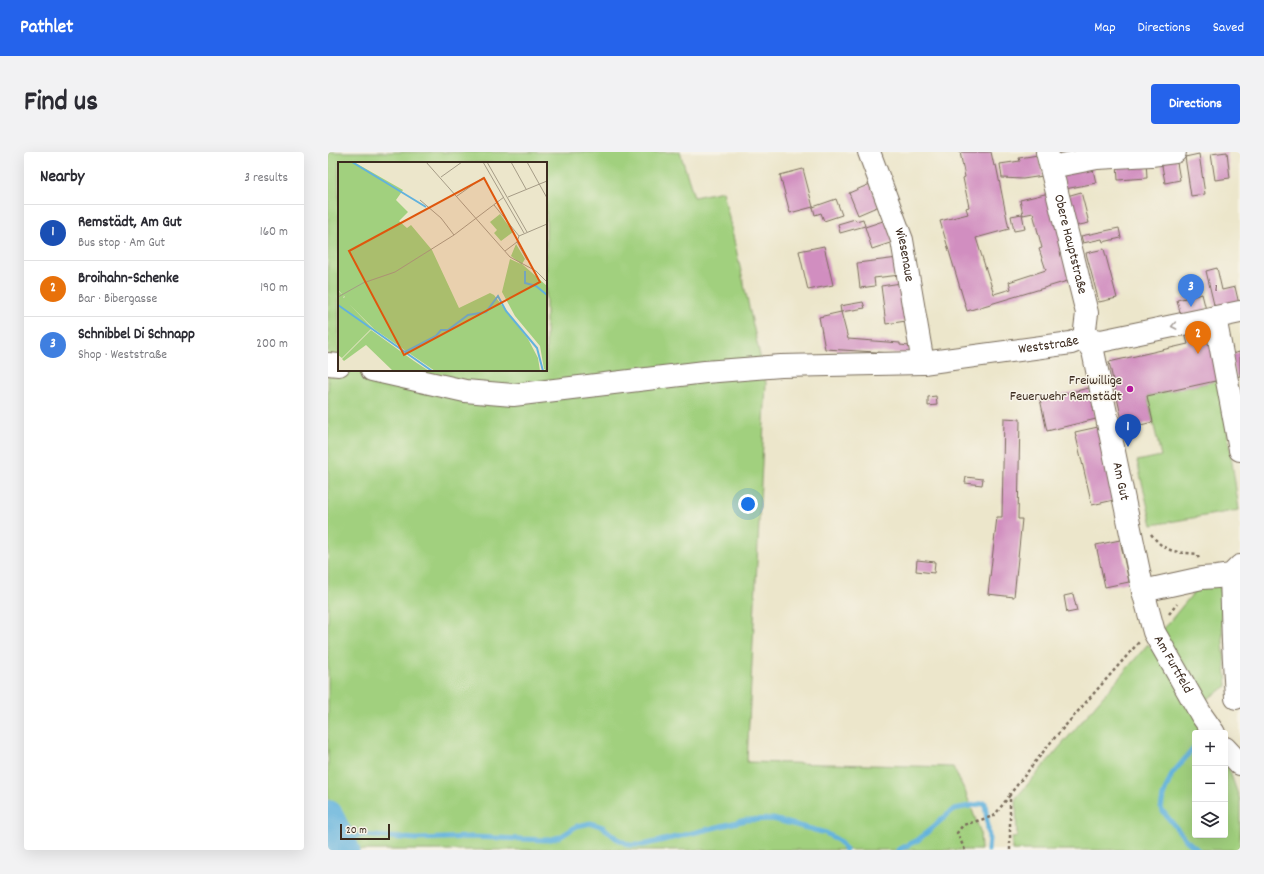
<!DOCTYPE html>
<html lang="en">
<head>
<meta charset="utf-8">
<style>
	body { margin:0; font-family:Dekko,sans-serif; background:#f2f2f3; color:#2b2b33 }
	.controls { position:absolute; right:12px; bottom:12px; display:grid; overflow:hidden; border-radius:4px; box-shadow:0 4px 16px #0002 }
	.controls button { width:36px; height:36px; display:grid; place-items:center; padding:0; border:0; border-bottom:1px solid #e1e1e2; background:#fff; color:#2b2b33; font:20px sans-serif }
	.scale { position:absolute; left:12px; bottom:10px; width:50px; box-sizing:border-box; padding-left:4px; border:2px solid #3b2a1e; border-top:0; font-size:11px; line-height:14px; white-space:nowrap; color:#3b2a1e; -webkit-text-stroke:3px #f7f3e8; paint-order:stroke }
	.you { position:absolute; left:420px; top:352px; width:14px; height:14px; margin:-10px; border:3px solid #fff; border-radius:50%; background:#1a73e8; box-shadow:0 0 0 6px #1a73e833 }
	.badge { display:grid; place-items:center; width:26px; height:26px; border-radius:50%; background:#2563eb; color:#fff; font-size:13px; font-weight:700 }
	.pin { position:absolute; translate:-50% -33px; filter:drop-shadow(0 1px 2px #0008) }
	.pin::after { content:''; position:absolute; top:21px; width:14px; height:12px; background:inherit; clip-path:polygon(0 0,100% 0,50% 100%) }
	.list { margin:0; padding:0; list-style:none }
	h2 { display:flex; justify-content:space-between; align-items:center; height:52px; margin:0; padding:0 16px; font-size:17px }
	h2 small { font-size:13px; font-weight:400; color:#7c7c81 }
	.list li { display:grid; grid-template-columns:26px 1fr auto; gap:12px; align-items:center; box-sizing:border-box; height:56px; padding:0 16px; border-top:1px solid #e1e1e2 }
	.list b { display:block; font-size:15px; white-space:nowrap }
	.list p { margin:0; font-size:13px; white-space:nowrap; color:#7c7c81 }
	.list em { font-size:13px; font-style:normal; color:#7c7c81 }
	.icon { flex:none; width:22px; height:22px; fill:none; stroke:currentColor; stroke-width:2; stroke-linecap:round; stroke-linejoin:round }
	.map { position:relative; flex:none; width:912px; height:698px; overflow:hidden; border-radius:4px }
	header { display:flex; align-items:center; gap:24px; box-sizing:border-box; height:56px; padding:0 20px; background:#2563eb; color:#fff }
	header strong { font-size:19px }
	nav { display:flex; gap:22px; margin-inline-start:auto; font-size:14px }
	.intro { display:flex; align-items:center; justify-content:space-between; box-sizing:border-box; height:96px; padding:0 24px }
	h1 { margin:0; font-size:28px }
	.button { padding:10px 18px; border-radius:4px; background:#2563eb; color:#fff; font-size:14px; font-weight:700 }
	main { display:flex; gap:24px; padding:0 24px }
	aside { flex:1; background:#fff; border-radius:4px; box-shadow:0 4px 16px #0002 }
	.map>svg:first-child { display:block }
</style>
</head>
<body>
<header>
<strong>Pathlet</strong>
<nav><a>Map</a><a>Directions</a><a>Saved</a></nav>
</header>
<div class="intro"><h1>Find us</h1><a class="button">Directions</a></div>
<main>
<aside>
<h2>Nearby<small>3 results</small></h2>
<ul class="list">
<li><span class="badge" style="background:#1a4fb4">1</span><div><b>Remstädt, Am Gut</b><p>Bus stop · Am Gut</p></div><em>160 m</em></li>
<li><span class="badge" style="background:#e8710a">2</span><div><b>Broihahn-Schenke</b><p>Bar · Bibergasse</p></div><em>190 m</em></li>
<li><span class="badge" style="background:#3f7fe0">3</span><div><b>Schnibbel Di Schnapp</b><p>Shop · Weststraße</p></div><em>200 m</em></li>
</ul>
</aside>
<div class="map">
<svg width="912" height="698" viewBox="0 0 912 698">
	<rect width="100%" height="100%" fill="#f7f3e8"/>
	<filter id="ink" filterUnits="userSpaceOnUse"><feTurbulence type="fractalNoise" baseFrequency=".025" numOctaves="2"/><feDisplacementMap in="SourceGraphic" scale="8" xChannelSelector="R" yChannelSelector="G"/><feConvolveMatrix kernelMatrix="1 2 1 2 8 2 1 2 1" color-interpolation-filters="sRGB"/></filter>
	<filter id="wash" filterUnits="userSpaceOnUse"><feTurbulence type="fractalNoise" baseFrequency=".012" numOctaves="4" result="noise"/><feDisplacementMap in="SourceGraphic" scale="16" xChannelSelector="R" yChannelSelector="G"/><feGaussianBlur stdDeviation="0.9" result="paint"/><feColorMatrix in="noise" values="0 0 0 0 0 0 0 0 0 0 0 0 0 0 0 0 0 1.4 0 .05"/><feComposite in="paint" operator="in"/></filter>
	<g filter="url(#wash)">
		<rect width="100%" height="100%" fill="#ece6cb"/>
		<g fill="#a1d07e" stroke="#6e7d4e" fill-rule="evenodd">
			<path d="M 0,0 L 352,0 L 366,45 L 395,39 L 438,231 L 419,610 L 625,615 L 637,639 L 652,679 L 653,698 L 26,698 L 0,647 ZM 11,11 L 218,11 L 218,218 L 11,218 Z"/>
			<polygon points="892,228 911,358 824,373 809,309 833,304 819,244"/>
			<polygon points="892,430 895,489 899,534 873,551 833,480 871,434"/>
			<polygon points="820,492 883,567 888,581 867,581 867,683 897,683 897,606 912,648 912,698 684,698 684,686 689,685 688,646"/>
		</g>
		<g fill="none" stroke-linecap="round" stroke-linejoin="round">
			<g stroke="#62b2dd" stroke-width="5">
				<polyline points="866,596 844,622 835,644 833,657 858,688 870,698"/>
				<polyline points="13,689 32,683 89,687 144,685 219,688 232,685 249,674 263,671 275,675 288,686 301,693 315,693 418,668 445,667 498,681 511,689 518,698"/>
				<polyline points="570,698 590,688 626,657 657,651 661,686 660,698"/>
			</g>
			<polyline stroke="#62b2dd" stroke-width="30" points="0,663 17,698"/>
		</g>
		<g id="blocks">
			<g fill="#d18ec0">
				<polygon points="632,0 663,0 666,14 668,13 681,77 648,86 666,142 683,137 681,130 718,118 711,97 714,96 705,61 695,63 692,48 721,41 746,127 639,159 612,69 640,62 638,56 641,55 635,26 637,25"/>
				<polygon points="899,0 902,26 887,28 883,2"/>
				<polygon points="871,2 877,42 863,44 857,5"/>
				<polygon points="710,3 715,24 695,27 674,26 672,12 692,9 691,6"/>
				<polygon points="848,5 852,28 837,31 833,8"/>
				<polygon points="818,8 819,26 790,28 789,11"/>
				<polygon points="764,13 768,31 737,37 733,19"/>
				<polygon points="475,17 485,55 462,61 452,23"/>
				<polygon points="542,32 551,54 530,63 521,41"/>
				<polygon points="753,40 761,71 747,74 739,44"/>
				<polygon points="508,47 514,63 496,69 493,61 487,63 485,55"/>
				<polygon points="694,62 697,77 686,79 683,64"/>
				<polygon points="527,67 528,69 535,67 537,74 512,81 510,72"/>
				<polygon points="558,68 565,90 544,97 537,75"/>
				<polygon points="791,76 793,86 775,90 774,87 755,91 753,84"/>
				<polygon points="496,94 505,133 480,138 471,99"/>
				<polygon points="776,97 789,146 771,150 758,101"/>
				<polygon points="570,106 572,123 546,126 547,134 532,136 529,111"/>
				<polygon points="889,116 894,138 907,135 911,152 887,157 878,119"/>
				<polygon points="573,131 578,169 558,172 553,134"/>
				<polygon points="874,142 878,158 853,164 849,148"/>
				<polygon points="535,150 537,156 513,160 512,154"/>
				<polygon points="513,160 520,187 572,191 572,193 581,194 582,202 497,197 491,165"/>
				<polygon points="879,173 892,228 819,244 825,270 796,277 781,210 860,192 856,178"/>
				<polygon points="912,200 912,224 908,225 903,202"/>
				<polygon points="761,236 768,267 719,279 712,247"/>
				<polygon points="608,244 609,253 600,254 600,245"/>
				<polygon points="676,266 692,267 690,367 694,367 686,445 660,442 669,365 674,365"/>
				<polygon points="770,275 786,348 764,353 747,280"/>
				<polygon points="638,325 655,327 654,333 637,331"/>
				<polygon points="792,388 801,430 777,435 768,393"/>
				<polygon points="589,408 607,410 606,421 588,419"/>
				<polygon points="745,442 749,459 739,461 736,444"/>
			</g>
		</g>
	</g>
	<g filter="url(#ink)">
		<use href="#blocks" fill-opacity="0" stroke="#796c5b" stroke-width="1"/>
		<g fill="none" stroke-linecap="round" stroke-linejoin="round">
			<g stroke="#796c5b" stroke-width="24">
				<g id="minor">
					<path id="s1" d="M 541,0 L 574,88 L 595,211"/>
					<path id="s2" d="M 719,0 L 759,161 L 756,186"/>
					<polyline points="723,15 769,6 823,3 847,0"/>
					<polyline points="887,165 912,298"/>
					<path id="s3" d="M 756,186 L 765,199 L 815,439 L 826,480 L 874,564 L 886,581"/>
					<polyline points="0,212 11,213"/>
					<path id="s4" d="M 44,218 L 137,239 L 185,243 L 377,220 L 453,214 L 595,211 L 743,191 L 756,186 L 773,189 L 912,160"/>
					<polyline points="903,423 905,490 908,546"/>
					<polyline points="815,439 874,426 889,425 903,423 912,414"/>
					<polyline points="897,596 912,612"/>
				</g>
			</g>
			<g stroke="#796c5b" stroke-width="2.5" stroke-dasharray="3 3" stroke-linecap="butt">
				<path d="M 823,382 C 837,401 848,400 869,402 L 871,407"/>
				<polyline points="841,462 849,452"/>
				<polyline points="637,698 629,681 635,673 666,664 682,643"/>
				<polyline points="682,698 682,642 723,590 811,490"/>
			</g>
			<use href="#minor" stroke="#fff" stroke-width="22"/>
		</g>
		<defs><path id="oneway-chevron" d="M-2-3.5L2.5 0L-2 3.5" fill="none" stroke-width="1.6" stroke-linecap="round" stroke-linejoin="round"/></defs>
		<use stroke="#a79f9a" href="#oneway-chevron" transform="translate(846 174) rotate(169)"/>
	</g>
	<circle fill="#b5179e" stroke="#f7f3e8" stroke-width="1.5" cx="802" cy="237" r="4"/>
	<g text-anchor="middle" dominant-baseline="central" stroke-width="3" stroke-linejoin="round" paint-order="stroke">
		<g font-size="12" fill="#604346">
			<text x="888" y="136">1</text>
		</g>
		<g font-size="14" fill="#3b2a1e" stroke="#f7f3e8">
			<text stroke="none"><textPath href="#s2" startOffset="95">Obere Hauptstraße</textPath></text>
			<text stroke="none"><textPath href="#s1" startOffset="109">Wiesenaue</textPath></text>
			<text stroke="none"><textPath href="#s4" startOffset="682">Weststraße</textPath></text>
			<text stroke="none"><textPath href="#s3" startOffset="149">Am Gut</textPath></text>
			<text stroke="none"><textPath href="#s3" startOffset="341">Am Furtfeld</textPath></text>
		</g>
		<g font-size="14" fill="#3b2a1e" stroke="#f7f3e8" text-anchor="end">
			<text x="794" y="229">Freiwillige<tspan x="794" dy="16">Feuerwehr Remstädt</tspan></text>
		</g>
	</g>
	<g transform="translate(10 10)">
		<rect width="209" height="209" fill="#ece6cb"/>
		<path d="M 0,0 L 16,0 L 65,28 L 58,38 L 70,50 L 61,59 L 69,66 L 73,63 L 94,88 L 121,146 L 152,131 L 156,133 L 190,177 L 200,196 L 202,209 L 97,209 L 36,167 L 11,142 L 34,166 L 4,196 L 0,193 L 0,129 L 6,134 L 5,136 L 7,135 L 0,128 ZM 162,52 L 175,70 L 163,79 L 156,71 L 159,68 L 152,60 ZM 178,82 L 187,97 L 184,102 L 209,124 L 209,209 L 206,207 L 202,184 L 177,154 L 164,130 L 172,97 L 183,102 L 173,94 ZM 33,168 L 76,199 L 91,209 L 55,209 L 28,183 L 6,199 L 4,197 Z" fill="#a1d07e"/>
		<path fill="none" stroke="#62b2dd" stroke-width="2" d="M 14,0 L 88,45M 187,109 L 187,121 L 198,124 L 209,133M 0,143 L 94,209M 67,190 L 98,174 L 103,168 L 110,168 L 130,153 L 148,150 L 160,134 L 168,149 L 199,186 L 205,209"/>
		<path fill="none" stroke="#a59b86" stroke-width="1" d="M 88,0 L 172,95 L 198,109 L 209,120M 145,0 L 186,71M 149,0 L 189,70M 173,0 L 188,27M 189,0 L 209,36M 103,15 L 124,0M 119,34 L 146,15M 170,35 L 209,19M 82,38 L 103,56 L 116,73M 156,43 L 181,74M 179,80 L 189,98M 167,89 L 179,80 L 181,74 L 209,62M 0,135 L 25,121 L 57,110 L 116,73 L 166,35"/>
		<path fill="#df570d" fill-opacity="0.15" stroke="#df570d" stroke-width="2" d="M 146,16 L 202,120 L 66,193 L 11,89 Z"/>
		<rect width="209" height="209" fill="none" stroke="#3b2a1e" stroke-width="2"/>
	</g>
</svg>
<div class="controls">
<button>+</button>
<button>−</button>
<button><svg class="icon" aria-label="layers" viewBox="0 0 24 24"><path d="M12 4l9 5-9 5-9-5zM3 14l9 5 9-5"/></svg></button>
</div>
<div class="scale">20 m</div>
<div class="you"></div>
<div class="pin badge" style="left:800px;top:295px;background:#1a4fb4">1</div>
<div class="pin badge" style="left:870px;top:202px;background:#e8710a">2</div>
<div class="pin badge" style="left:863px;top:155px;background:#3f7fe0">3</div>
</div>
</main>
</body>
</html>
